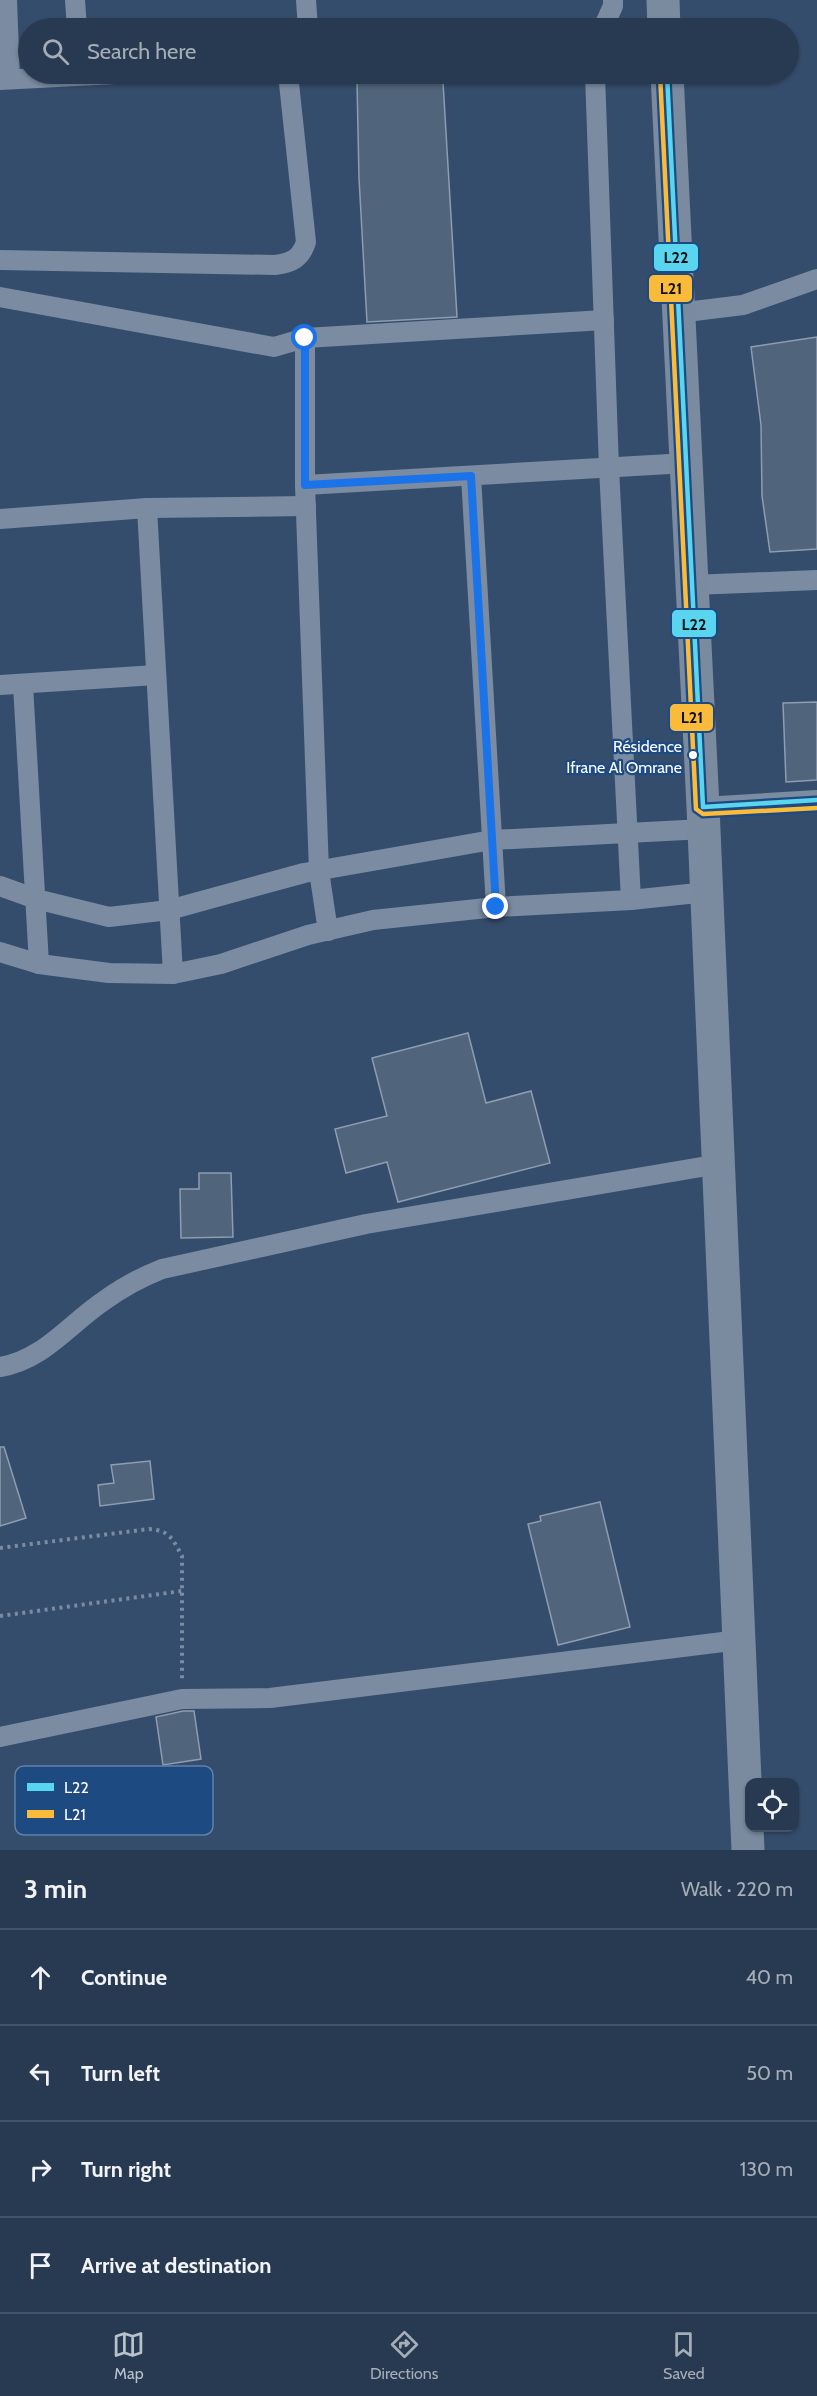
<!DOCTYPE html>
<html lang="en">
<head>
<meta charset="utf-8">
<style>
	body { margin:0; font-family:Cabin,sans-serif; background:#34455b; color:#f1f3f6 }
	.controls { position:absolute; right:18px; bottom:18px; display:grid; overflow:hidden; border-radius:12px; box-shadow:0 2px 4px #0004 }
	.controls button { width:54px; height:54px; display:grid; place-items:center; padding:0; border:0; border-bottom:2px solid #445468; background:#283a51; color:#f1f3f6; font:30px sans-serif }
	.stop { position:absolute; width:18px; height:18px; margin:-14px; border:4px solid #1a73e8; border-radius:50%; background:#fff }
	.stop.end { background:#1a73e8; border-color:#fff; box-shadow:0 2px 6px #0008 }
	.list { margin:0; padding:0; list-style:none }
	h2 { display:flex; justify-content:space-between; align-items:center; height:78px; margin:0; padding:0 24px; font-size:26px }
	h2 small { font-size:20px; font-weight:400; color:#a5adb7 }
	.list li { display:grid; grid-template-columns:39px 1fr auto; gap:18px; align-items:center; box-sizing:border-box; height:96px; padding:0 24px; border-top:2px solid #445468 }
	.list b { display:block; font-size:22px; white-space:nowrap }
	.list em { font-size:20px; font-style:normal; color:#a5adb7 }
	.icon { flex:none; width:33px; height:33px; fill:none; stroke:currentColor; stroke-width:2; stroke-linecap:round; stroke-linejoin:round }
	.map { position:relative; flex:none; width:817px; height:1850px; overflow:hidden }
	.search { position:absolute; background:#283a51; box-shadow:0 2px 4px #0004; left:18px; right:18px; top:18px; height:66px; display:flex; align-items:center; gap:15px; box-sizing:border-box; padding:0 21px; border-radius:33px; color:#a5adb7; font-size:22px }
	.sheet { height:462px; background:#283a51 }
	nav { display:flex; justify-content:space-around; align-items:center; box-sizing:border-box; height:84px; border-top:2px solid #445468; background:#283a51; font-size:16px; color:#a5adb7 }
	nav a { display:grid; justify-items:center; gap:3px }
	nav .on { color:#b8c1cc }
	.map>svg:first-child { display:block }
</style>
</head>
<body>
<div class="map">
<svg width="817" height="1850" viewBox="0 0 817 1850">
	<rect width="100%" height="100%" fill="#354d6c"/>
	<g fill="#50647c" stroke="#8e9db0" stroke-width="1.5">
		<polygon points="357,82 443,82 457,317 367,322 359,178"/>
		<polygon points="817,337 817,549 770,552 762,496 761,425 751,347"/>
		<polygon points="817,702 817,780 786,782 783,703"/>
		<polygon points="468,1033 486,1103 531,1091 550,1163 398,1202 387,1162 346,1173 335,1129 387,1116 372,1058"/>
		<polygon points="199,1173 231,1173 233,1237 181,1238 180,1189 199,1189"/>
		<polygon points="0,1447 4,1447 26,1518 0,1526"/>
		<polygon points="150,1461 154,1499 100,1506 98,1485 114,1483 111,1465"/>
		<polygon points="600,1502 630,1627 558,1645 528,1524 541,1521 540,1516"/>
		<polygon points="183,1711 194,1711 201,1759 163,1765 156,1717"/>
	</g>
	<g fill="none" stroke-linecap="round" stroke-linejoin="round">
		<g stroke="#7b8ca2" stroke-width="4" stroke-dasharray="3 4.5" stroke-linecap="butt">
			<path d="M 0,1548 L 149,1529 C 170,1531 172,1538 182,1556 L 182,1680"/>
			<polyline points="0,1616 182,1591"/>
		</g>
		<g stroke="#7b8ca2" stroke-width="20">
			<polyline points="7,0 10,79"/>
			<polyline points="75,0 77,28"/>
			<polyline points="306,0 308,28"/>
			<polyline points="603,28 613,6 613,0"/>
			<polyline points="595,74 609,468 631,900"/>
			<polyline points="0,80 115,74"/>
			<path d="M 0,260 L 275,265 C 292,263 301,258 306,242 L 288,74"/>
			<polyline points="0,297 274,347 305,338 604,320"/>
			<polyline points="678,313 743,305 817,279"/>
			<polyline points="305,338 305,485 319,871 328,931"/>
			<polyline points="471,476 496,907"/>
			<polyline points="305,485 687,463"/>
			<polyline points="147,508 173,974"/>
			<polyline points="0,519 147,508 306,506"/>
			<polyline points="692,585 817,580"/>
			<polyline points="0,685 156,675"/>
			<polyline points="23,685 39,964"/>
			<polyline points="703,807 817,800"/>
			<polyline points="0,886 36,899 109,917 169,910 304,873 492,840 704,829"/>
			<polyline points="0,952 39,964 109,973 173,974 221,964 308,935 373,920 496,907 631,900 707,892"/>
			<path d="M 0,1367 C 44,1360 70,1323 105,1300 C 123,1287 142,1277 162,1269 L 366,1224 L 719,1164"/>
			<polyline points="0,1737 182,1699 270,1698 739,1640"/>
		</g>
		<g stroke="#7a8ba0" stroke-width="33">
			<polyline points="663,0 664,28"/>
			<polyline points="667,74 703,807 748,1850"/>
		</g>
		<g stroke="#1e4a82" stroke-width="9">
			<g id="bus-1">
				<polyline points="667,74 703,807"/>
				<polyline points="703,807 817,800"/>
			</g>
		</g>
		<g stroke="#1e4a82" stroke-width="9">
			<polyline id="bus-2" points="660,74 696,809 703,814 817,808"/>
		</g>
		<use href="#bus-1" stroke="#5ad5f0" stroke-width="4.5"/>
		<use href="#bus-2" stroke="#fbbb3a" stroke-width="4.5"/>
	</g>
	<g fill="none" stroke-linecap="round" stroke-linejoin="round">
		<polyline stroke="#1a73e8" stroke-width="8" points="305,338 305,485 471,476 496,907"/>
	</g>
	<circle fill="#fff" stroke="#1e4a82" stroke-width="2" cx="693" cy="755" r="5"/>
	<g text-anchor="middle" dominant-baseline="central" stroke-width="4.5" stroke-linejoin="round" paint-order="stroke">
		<g font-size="16" fill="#fff" stroke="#1e4a82" text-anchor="end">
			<text x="682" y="746">Résidence<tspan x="682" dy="21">Ifrane Al Omrane</tspan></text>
		</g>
	</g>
	<rect x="15" y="1766" width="198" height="69" rx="9" fill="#1e4a82" stroke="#6280a8" stroke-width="1.5"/>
	<rect x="27" y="1783" width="27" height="8" fill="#5ad5f0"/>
	<rect x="27" y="1810" width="27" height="8" fill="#fbbb3a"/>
	<g font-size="16" fill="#fff">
		<text x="64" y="1793">L22</text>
		<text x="64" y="1820">L21</text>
	</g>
	<g stroke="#1e4a82" stroke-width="2">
		<rect x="653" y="243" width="46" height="29" rx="6" fill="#5ad5f0"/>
		<rect x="648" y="274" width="45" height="29" rx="6" fill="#fbbb3a"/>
		<rect x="671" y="609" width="46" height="29" rx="6" fill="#5ad5f0"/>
		<rect x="669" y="703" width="45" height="29" rx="6" fill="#fbbb3a"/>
	</g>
	<g font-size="16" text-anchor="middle" font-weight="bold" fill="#111">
		<text x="676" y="263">L22</text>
		<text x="671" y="294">L21</text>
		<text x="694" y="630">L22</text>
		<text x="692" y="723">L21</text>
	</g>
</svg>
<div class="controls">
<button><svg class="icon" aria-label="locate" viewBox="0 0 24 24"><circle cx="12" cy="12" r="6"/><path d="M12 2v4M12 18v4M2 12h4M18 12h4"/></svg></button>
</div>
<div class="stop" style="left:305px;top:338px"></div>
<div class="stop end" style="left:496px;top:907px"></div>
<div class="search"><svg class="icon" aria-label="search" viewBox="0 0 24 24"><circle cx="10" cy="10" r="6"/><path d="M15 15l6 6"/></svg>Search here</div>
</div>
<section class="sheet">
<h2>3 min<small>Walk · 220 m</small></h2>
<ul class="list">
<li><svg class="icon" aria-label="ahead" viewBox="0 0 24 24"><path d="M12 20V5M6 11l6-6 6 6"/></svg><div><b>Continue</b></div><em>40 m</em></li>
<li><svg class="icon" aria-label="left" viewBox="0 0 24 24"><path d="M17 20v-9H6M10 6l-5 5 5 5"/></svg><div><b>Turn left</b></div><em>50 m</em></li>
<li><svg class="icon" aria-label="right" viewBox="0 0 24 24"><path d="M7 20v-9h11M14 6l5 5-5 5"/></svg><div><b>Turn right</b></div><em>130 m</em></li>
<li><svg class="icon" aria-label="arrive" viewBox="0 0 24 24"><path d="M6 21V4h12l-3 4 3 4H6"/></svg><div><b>Arrive at destination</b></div></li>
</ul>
</section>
<nav>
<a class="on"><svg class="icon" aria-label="map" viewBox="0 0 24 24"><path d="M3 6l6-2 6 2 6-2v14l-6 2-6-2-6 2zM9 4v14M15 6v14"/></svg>Map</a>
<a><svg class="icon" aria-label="directions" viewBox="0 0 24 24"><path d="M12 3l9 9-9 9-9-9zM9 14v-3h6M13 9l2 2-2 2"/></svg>Directions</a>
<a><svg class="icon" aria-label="saved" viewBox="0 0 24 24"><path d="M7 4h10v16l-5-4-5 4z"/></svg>Saved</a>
</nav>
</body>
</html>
